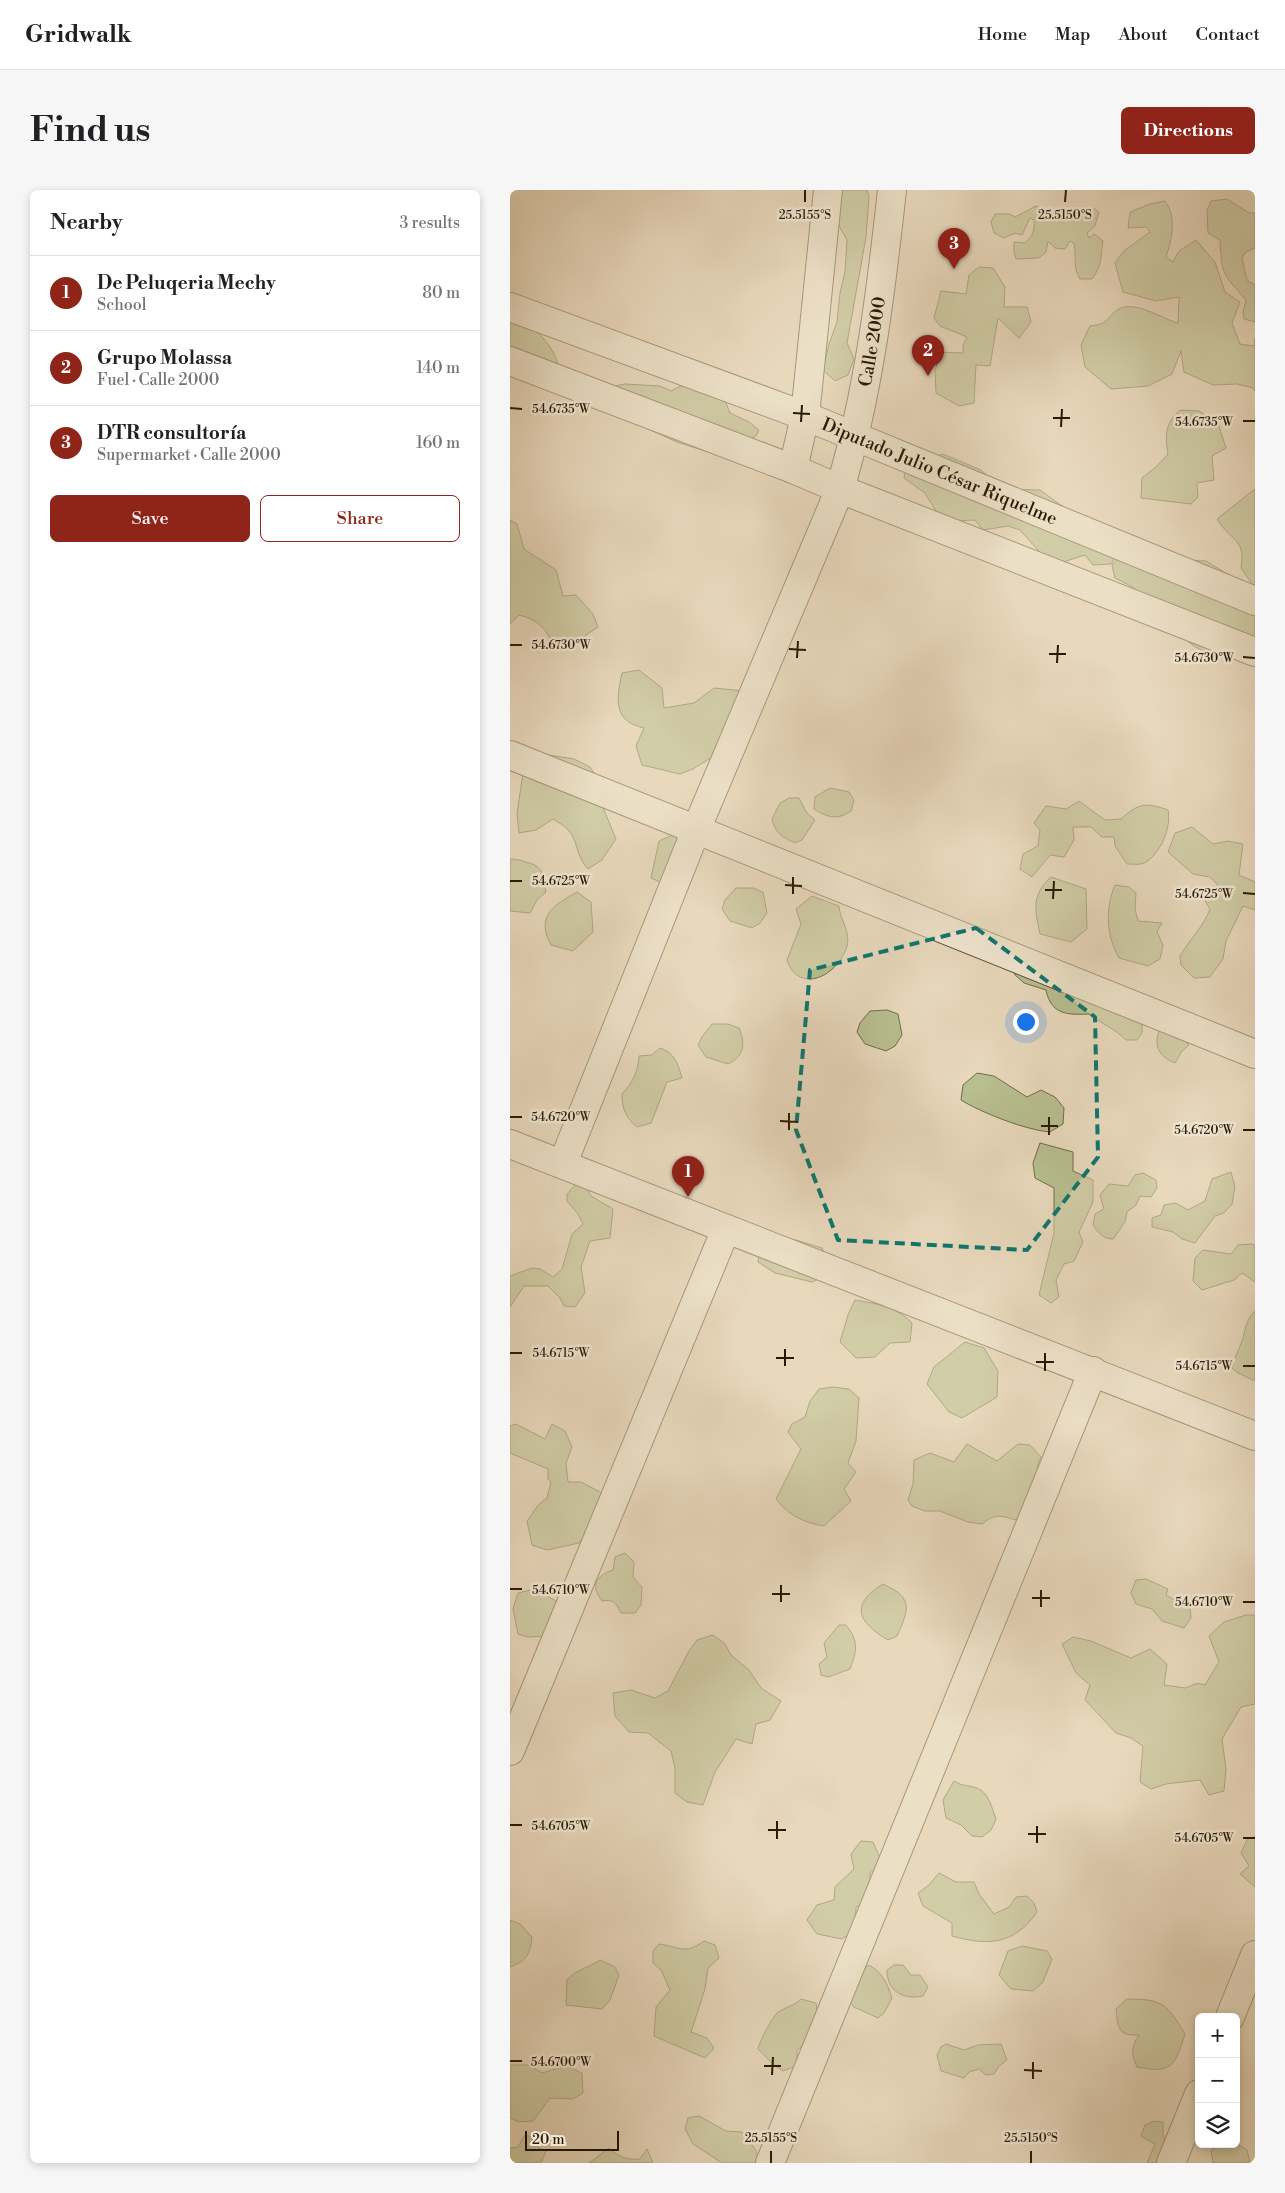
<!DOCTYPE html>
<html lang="en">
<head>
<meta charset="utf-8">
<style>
	body { margin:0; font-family:"Libre Bodoni",serif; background:#f6f6f6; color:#202124 }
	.controls { position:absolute; right:15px; bottom:15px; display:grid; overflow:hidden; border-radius:8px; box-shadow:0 2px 8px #0003 }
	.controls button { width:45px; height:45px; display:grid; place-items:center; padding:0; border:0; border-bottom:1px solid #e0e0e0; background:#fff; color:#202124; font:25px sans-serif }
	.scale { position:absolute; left:15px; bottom:12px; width:94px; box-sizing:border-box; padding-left:5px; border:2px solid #291903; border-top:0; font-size:14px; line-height:18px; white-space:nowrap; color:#291903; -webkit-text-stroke:4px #f0e6d3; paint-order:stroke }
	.you { position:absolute; left:515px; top:831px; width:18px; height:18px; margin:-12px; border:4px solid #fff; border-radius:50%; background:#1a73e8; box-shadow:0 0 0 8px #1a73e833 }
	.badge { display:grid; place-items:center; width:32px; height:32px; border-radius:50%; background:#8f2418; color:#fff; font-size:16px; font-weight:700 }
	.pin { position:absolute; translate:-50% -41px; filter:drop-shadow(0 1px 2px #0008) }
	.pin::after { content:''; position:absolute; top:26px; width:18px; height:15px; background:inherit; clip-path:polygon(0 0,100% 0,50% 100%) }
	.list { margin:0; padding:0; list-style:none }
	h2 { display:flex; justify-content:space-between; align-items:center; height:65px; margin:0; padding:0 20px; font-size:21px }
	h2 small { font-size:16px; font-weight:400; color:#757577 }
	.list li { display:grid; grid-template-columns:32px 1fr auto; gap:15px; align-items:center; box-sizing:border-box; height:75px; padding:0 20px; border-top:1px solid #e0e0e0 }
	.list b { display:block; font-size:19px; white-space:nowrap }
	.list p { margin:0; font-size:16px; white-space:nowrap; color:#757577 }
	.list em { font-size:16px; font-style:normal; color:#757577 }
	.actions { display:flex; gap:10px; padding:15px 20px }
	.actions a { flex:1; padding:11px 0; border:1px solid #8f2418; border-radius:8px; text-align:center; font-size:18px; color:#8f2418 }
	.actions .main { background:#8f2418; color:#fff }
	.icon { flex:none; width:28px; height:28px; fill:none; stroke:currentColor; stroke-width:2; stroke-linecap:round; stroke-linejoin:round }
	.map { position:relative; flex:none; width:745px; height:1973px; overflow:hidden; border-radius:8px }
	header { display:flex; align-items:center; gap:30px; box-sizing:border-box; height:70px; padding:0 25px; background:#fff; border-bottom:1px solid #e0e0e0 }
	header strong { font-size:24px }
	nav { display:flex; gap:28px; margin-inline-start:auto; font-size:18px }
	.intro { display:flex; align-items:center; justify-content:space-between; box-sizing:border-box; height:120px; padding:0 30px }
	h1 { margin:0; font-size:35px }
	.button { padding:12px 22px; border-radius:8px; background:#8f2418; color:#fff; font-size:18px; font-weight:700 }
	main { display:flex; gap:30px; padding:0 30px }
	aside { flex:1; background:#fff; border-radius:8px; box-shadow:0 2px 8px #0003 }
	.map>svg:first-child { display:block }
</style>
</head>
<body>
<header>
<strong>Gridwalk</strong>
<nav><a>Home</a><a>Map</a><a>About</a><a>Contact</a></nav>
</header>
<div class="intro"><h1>Find us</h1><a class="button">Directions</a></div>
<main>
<aside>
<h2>Nearby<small>3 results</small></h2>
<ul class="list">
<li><span class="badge">1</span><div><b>De Peluqeria Mechy</b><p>School</p></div><em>80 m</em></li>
<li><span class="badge">2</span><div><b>Grupo Molassa</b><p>Fuel · Calle 2000</p></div><em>140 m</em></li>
<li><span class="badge">3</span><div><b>DTR consultoría</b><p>Supermarket · Calle 2000</p></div><em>160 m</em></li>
</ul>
<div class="actions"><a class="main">Save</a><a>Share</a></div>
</aside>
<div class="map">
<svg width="745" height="1973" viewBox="0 0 745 1973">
	<rect width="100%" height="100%" fill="#e8d8bc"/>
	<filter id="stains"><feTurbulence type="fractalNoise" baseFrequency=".004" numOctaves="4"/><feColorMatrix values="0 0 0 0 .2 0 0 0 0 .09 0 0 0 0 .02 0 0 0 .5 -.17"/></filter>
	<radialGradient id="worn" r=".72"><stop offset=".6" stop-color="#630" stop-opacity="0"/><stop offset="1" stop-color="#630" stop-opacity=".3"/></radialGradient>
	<g fill="#b7be8f" stroke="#706c49">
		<polygon points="325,0 357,0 359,7 356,47 337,153 344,169 338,185 325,191 313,180 319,154 327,132 330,103 335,82 337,50 324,27"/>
		<path d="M 717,9 L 739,23 L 745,23 L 745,58 L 736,62 L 732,68 L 737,90 L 745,95 L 745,132 L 734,129 L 733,122 L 736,110 C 713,83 712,87 710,50 L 698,43 L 697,20 L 701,11 Z"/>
		<path d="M 655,11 C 667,27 662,49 656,67 L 663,72 L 669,61 L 686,50 L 705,72 L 715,102 L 730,112 L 722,133 L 730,154 L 744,156 L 745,148 L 745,201 L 743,198 L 727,194 L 703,195 L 674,182 L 671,161 L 662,184 L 638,196 L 601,199 L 575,177 L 571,155 L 580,136 C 601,134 595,127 609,119 C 626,110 652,129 668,133 L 669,107 L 646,111 L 613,102 L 605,73 L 614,61 L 640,42 L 637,37 L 618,38 L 620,22 L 640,14 Z"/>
		<path d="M 526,16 L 538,21 L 544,30 L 554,32 L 560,25 L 581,23 L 583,18 L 589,22 L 585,36 L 577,43 L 579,48 L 584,44 L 593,51 C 590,68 593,74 582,89 L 570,89 C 562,76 567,68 564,53 L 560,51 L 555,59 L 545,58 L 538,51 L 536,62 L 529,68 L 506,69 L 504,62 L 504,52 L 515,53 C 523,46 525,40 524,30 L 520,28 L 512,45 L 505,43 L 494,48 L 484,43 L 481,32 L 485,24 L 500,24 L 505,27 Z"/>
		<polygon points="469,77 483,78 495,97 494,117 517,117 521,132 509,148 488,128 480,176 466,175 464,213 449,216 426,203 425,181 430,162 453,163 453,155 457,147 430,136 424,128 431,101 456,104 459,85"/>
		<path d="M 0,126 C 24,138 39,148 48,174 L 37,179 L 0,171 Z"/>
		<polygon points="115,194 150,196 161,201 173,195 210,198 220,223 239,232 249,240 246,246 240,249 226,271 167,252 118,230 95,198"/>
		<path d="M 670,220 L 689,221 L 708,233 L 716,258 L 702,266 L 704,290 L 687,293 L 688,307 L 681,314 L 631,308 L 632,288 L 646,277 L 658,264 C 655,244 655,234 670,220 Z"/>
		<polygon points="433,264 471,280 492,299 530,300 573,331 608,363 601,374 583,375 575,365 550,373 537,370 510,340 498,336 473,340 465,330 441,331 429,326 415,303 394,288 396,275"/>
		<path d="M 745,299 L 745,395 L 743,395 L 731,378 C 736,348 721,352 707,329 Z"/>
		<path d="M 0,330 L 7,334 L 14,359 L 46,380 L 53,406 L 66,405 L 83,424 L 88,437 L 56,459 L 43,457 C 39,440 27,429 9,425 L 0,434 Z"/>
		<path d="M 618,357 L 657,369 L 696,371 L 745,401 L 745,452 L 728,447 L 710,466 C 671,460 658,424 629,402 C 622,396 613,392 605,388 L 602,375 Z"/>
		<path d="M 129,480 L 152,498 L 154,518 L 184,513 L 204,498 L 234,501 L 236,546 L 183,579 L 170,584 L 132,575 L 126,556 L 134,538 C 103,531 106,510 112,483 Z"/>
		<path d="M 33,564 L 64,569 L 80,577 L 90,591 L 94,620 L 106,649 L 92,670 L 78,679 C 65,665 69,653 59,641 C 55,636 48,632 43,629 L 26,640 L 9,643 L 7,623 L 13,583 Z"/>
		<path d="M 320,598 L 339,602 L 344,610 L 341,621 C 328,630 318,628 304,619 L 305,607 Z"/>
		<path d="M 279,608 L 289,608 L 297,623 L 305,630 L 292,650 L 285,653 C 272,647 265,643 262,629 L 270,613 Z"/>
		<path d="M 569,611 L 595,630 L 611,629 C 629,613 635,612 658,620 C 661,637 653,658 639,670 C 633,676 624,674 617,674 L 605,656 L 604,647 L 592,647 L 581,637 L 563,637 L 564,650 L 554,667 L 540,665 L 522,687 L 510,679 L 513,664 L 528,656 L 530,640 L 524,633 L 536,616 L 556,619 Z"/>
		<path d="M 682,637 L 703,654 L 718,651 L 733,654 L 729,685 L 745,692 L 745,720 L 733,716 L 716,751 L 713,769 L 700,787 L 684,788 L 671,775 L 670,766 C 680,749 693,737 700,719 L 691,704 L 708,695 L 700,687 L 683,684 L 658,662 L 665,643 Z"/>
		<polygon points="171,641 183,648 184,684 152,693 141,688 149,651"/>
		<path d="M 0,669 C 6,669 10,670 16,672 C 35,677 32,684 36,702 L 27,710 L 20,723 L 0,721 Z"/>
		<path d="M 541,687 L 576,699 L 577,739 L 561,752 L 530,744 C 525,720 521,705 541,687 Z"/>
		<path d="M 605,695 L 619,697 L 626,703 L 625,719 L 628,731 L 652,733 L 647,742 L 653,755 L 650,769 L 638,776 L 609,768 C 596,745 595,719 605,695 Z"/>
		<polygon points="226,698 243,698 253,702 257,723 250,733 242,738 220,731 212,719 215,710"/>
		<path d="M 67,702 L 81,712 L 83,742 L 63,761 L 41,755 C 25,726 44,715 67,702 Z"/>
		<path d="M 302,706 L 329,716 C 330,730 341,742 337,756 C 329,785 289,806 277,770 L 291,734 L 286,719 Z"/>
		<path d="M 518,766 L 632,832 L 632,843 L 627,850 L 616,850 C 604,838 592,834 579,824 C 558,825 541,825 536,800 L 514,793 L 504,784 Z"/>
		<polygon points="377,820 388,824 392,845 385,856 376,861 355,854 347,842 350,833 360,821"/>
		<path d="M 202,834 L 218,834 L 229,838 C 236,854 234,866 218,874 L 196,867 L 188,855 L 192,847 Z"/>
		<path d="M 650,838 L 672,847 L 679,855 L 672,861 L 665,873 C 648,866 643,855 650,838 Z"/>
		<path d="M 150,858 C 165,863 168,874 172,888 L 157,892 L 141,933 L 127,937 C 115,927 112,918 112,904 C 123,892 128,882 129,866 L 142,865 Z"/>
		<path d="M 467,883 L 484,886 L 517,907 L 531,900 L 545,907 L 554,918 L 553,934 L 540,942 C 516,940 472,923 451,910 L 453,895 Z"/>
		<polygon points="530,953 563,962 563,981 583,990 583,1012 569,1042 573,1052 564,1071 554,1074 546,1090 549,1107 541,1113 529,1105 544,1043 544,998 525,988 523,973"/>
		<polygon points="721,982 725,997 722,1014 714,1023 705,1026 685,1053 672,1049 663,1042 642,1037 642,1028 651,1025 654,1015 666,1013 678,1020 695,1011 702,989"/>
		<path d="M 633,983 L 646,990 L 647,998 L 641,1007 L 630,1006 L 626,1015 L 617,1022 L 615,1032 L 603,1049 C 594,1049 588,1043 583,1035 L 585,1024 L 594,1019 L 590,1005 L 599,994 L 618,996 L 625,985 Z"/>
		<polygon points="73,992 81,1006 103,1019 100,1048 80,1051 71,1077 75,1103 65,1117 54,1116 50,1108 38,1096 14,1096 0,1117 0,1086 22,1078 30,1079 43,1087 52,1079 62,1044 73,1034 68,1024 57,1011 57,1004 64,996"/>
		<polygon points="286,1050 312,1058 319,1074 316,1085 302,1092 265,1083 248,1072 249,1063 271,1051"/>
		<polygon points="741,1054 745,1055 745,1092 732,1083 724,1090 692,1100 683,1091 685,1068 693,1060 721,1064 728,1055"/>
		<path d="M 345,1110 C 367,1114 386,1116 402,1133 L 400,1152 L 380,1153 L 365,1167 L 346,1168 L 330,1152 L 338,1125 Z"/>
		<path d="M 745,1121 L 745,1191 L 728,1183 L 722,1178 C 724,1168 729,1160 732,1151 C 736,1139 735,1131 745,1121 Z"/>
		<polygon points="455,1152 474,1158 488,1181 487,1207 452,1228 439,1222 417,1194 424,1177"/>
		<path d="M 322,1197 L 339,1199 L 349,1208 L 346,1251 L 338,1273 L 346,1282 L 334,1299 L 341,1311 L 314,1336 C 294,1333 278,1325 266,1309 L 291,1259 L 278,1242 L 282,1234 L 295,1227 L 300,1211 L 309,1199 Z"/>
		<path d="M 6,1234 L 35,1249 L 42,1234 L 55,1241 L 62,1257 L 56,1273 L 58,1292 L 71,1292 L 92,1303 L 77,1342 L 69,1353 L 37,1360 L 22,1355 L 17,1331 C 24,1322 27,1314 37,1308 L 41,1292 L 38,1289 L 38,1279 L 0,1263 L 0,1236 Z"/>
		<path d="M 457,1254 L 487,1271 L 508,1254 L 520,1255 L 531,1267 L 527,1276 L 531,1288 L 516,1323 L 505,1330 C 492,1325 484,1324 472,1334 L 458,1332 L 430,1321 L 415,1321 L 402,1316 L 398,1310 L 403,1294 L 404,1270 L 420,1263 L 444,1272 Z"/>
		<path d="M 115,1363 L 124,1372 L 123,1387 L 132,1397 L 131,1415 L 125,1423 L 111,1423 C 106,1413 104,1409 92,1411 C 80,1395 86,1386 103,1380 L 105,1367 Z"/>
		<polygon points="636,1389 658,1399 656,1405 680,1419 681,1428 674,1438 652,1431 642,1419 626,1414 621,1403 626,1390"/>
		<path d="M 373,1394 C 404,1408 399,1419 387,1446 L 378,1450 C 348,1432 339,1415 373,1394 Z"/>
		<polygon points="25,1399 51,1414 36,1446 18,1447 8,1444 3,1419 8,1403"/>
		<polygon points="736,1425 745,1425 745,1514 731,1517 712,1549 716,1579 714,1601 699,1605 690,1590 656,1594 641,1599 630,1592 633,1556 621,1548 606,1543 575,1510 580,1495 566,1483 552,1454 563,1447 581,1451 621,1468 640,1459 657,1474 654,1495 675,1498 688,1493 695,1495 709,1472 699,1446 714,1432"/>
		<path d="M 329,1435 L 336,1435 C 349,1451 347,1461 340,1479 L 318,1487 L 311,1485 L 309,1474 L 317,1467 L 314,1453 Z"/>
		<polygon points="203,1445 215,1454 221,1465 239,1480 251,1498 271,1511 260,1530 246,1534 242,1554 226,1549 205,1582 193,1615 177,1612 165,1603 165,1578 161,1561 138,1543 119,1542 105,1526 103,1503 121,1500 145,1508 158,1501 179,1461 187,1450"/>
		<path d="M 444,1591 C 454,1597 458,1595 467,1598 C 479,1602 482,1619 486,1629 L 481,1640 L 472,1647 L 462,1646 L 451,1635 L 436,1628 L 433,1610 Z"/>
		<polygon points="745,1647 745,1697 730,1684 739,1676 731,1663 738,1648"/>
		<polygon points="351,1651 363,1652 372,1673 360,1683 360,1712 346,1717 345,1740 332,1749 307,1744 297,1730 307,1715 324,1710 325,1697 344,1679 341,1664"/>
		<path d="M 429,1683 L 446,1692 L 464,1692 L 469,1704 L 484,1724 L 499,1717 L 506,1707 L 517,1706 L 524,1713 L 527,1722 C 505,1755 477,1756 442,1746 L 442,1733 L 413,1716 L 408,1703 L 419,1695 Z"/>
		<path d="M 0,1730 L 10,1734 L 22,1747 C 20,1764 17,1771 0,1777 Z"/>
		<path d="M 194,1751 L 205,1755 L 209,1768 L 198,1778 L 195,1799 L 181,1842 L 197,1848 L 204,1858 L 195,1868 L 144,1846 L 146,1817 L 160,1800 L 151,1780 L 143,1773 L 143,1761 L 149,1754 C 170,1757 175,1765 194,1751 Z"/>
		<polygon points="512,1756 537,1761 542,1769 533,1792 523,1801 501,1799 489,1785 498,1761"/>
		<path d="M 90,1770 L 105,1777 L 109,1785 L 100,1810 L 92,1819 L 56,1815 L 57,1790 C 66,1779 79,1778 90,1770 Z"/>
		<path d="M 359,1775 C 373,1783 377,1793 382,1808 L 374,1823 L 368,1828 L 344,1817 L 337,1808 L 350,1782 Z"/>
		<path d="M 384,1775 L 393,1775 L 401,1785 L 410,1785 L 418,1797 L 413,1806 C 394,1810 377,1802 377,1780 Z"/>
		<path d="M 291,1809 L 306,1813 L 308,1825 L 304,1847 L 287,1860 L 287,1870 L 284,1877 L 273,1881 L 264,1875 L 248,1859 C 249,1852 262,1828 267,1823 C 275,1817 284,1816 291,1809 Z"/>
		<path d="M 617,1809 C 653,1809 657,1814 675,1844 C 665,1876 662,1884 627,1877 C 621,1863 621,1857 629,1845 C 608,1846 608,1838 606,1819 Z"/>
		<polygon points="436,1854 454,1860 468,1855 491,1854 497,1870 489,1876 484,1884 476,1885 469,1879 459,1882 454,1888 431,1881 427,1865 431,1857"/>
		<polygon points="2,1875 18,1875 32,1883 56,1876 72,1883 73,1903 63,1909 40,1908 23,1931 9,1932 0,1928 0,1876"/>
		<polygon points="189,1926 216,1941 232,1942 245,1959 250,1973 212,1973 183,1954 175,1939 178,1928"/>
		<polygon points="644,1931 653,1932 653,1947 660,1951 655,1973 637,1973 645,1954 631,1946 635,1935"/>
		<polygon points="14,1946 20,1946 29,1958 36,1961 31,1973 0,1973 0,1958 8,1957"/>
		<polygon points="726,1953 737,1960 740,1973 703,1973 701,1960 712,1954"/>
		<path d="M 99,1958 C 109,1967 116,1970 130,1969 L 137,1959 L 143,1973 L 79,1973 Z"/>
	</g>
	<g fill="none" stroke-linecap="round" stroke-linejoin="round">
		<g stroke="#594931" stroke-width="30">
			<g id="minor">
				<polyline points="0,565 745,864"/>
				<polyline points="0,954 745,1246"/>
				<polyline points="53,973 186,640 330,299"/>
				<polyline points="0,1561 216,1039"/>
				<polyline points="720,1827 745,1765"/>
				<polyline points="260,1973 583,1181"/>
				<polyline points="661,1973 689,1904"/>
			</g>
		</g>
		<g stroke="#594931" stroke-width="30">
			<g id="tertiary">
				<path id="s1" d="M 0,117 L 295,226 L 745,411"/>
				<polyline points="0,171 283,279 330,299 745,462"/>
				<polyline points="283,279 295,226 318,0"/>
				<path id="s2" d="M 330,299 C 359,201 371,101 382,0"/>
			</g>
		</g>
		<use href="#minor" stroke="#f0e6d3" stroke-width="28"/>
		<use href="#tertiary" stroke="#f0e6d3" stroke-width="28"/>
	</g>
	<path d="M0 0H745V1973H0ZM 466,738 L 585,827 L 588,967 L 517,1060 L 328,1050 L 286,940 L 300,780 Z" fill="#e8d8bc" fill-opacity=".55" fill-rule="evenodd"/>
	<path fill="none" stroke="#0f766e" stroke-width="4" stroke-dasharray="10 6" stroke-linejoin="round" d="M 466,738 L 585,827 L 588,967 L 517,1060 L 328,1050 L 286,940 L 300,780 Z"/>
	<path fill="none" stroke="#291903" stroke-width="2" d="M 295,12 L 295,0M 555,12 L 556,0M 0,218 L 12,219M 283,223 L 300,224M 543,228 L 560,228M 733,231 L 745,231M 291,232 L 292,215M 551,237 L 552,219M 0,455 L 12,455M 279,459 L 296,460M 539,464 L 556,464M 733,467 L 745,468M 287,468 L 288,451M 547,473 L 548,455M 0,691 L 12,691M 275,695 L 292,696M 535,700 L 552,700M 733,703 L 745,704M 283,704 L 283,687M 543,709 L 544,691M 0,927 L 12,927M 270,931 L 288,932M 531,936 L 548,936M 279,940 L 279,923M 733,940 L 745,940M 539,945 L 539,927M 0,1163 L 12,1163M 266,1168 L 284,1168M 526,1172 L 544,1172M 275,1176 L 275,1159M 733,1176 L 745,1176M 535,1181 L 535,1163M 0,1399 L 12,1399M 262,1404 L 280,1404M 522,1408 L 540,1408M 271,1412 L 271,1395M 733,1412 L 745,1412M 531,1417 L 531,1400M 0,1635 L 12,1635M 258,1640 L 276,1640M 518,1644 L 536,1644M 733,1648 L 745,1648M 267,1649 L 267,1631M 527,1653 L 527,1636M 0,1871 L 12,1871M 254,1876 L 271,1876M 514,1880 L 532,1881M 262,1885 L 263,1867M 523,1889 L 523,1872M 261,1973 L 261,1961M 521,1973 L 521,1961"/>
	<g text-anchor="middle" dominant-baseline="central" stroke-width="5" stroke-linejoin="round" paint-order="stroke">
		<g font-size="18" fill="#291903" stroke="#f0e6d3">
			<text stroke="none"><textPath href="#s2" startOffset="151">Calle 2000</textPath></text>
			<text stroke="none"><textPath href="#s1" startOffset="460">Diputado Julio César Riquelme</textPath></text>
		</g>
	</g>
	<g font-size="12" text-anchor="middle" fill="#291903" stroke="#f0e6d3" stroke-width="5" stroke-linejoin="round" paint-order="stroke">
		<text x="295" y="29">25.5155°S</text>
		<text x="555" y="29">25.5150°S</text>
		<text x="51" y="223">54.6735°W</text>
		<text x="694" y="236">54.6735°W</text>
		<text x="51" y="459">54.6730°W</text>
		<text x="694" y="472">54.6730°W</text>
		<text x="51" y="695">54.6725°W</text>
		<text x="694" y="708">54.6725°W</text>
		<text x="51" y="931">54.6720°W</text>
		<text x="694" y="944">54.6720°W</text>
		<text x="51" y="1167">54.6715°W</text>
		<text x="694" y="1180">54.6715°W</text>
		<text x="51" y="1404">54.6710°W</text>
		<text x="694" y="1416">54.6710°W</text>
		<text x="51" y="1640">54.6705°W</text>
		<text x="694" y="1652">54.6705°W</text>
		<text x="51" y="1876">54.6700°W</text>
		<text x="261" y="1952">25.5155°S</text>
		<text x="521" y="1952">25.5150°S</text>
	</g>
	<rect width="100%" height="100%" filter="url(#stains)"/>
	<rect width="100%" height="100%" fill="url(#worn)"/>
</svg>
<div class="controls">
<button>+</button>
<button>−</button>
<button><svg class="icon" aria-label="layers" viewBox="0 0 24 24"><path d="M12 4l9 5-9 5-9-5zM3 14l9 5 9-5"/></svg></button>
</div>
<div class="scale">20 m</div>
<div class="you"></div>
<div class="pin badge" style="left:178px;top:1007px">1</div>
<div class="pin badge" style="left:418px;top:186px">2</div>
<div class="pin badge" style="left:444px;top:79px">3</div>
</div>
</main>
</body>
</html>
